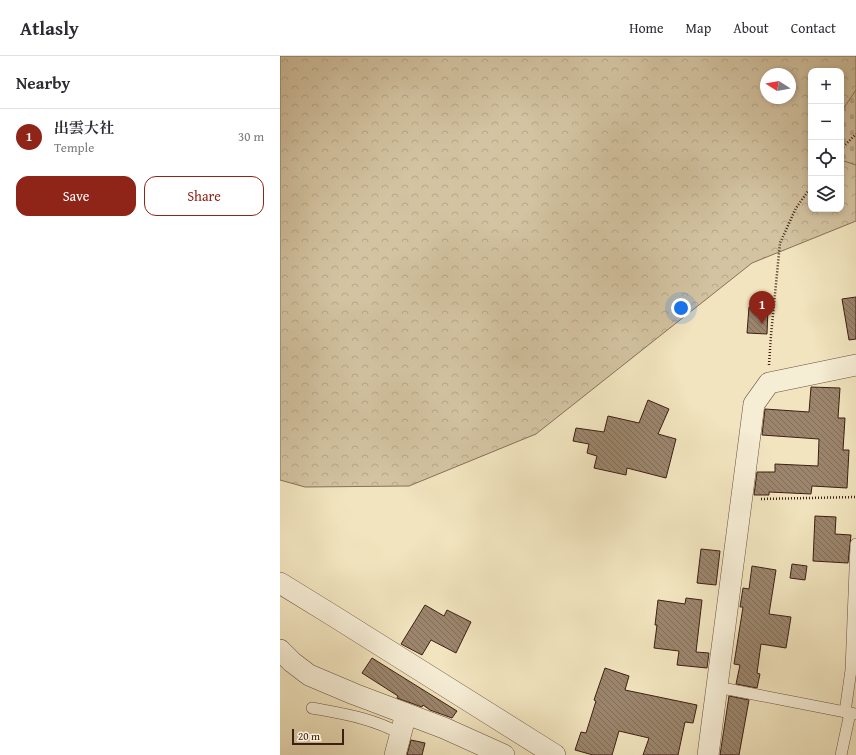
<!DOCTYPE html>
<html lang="en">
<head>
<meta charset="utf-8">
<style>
	body { margin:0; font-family:"Gentium Book Plus","Noto Serif JP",serif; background:#f7f7f7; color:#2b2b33 }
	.controls { position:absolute; right:12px; top:12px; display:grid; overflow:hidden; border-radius:8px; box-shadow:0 2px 6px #0003 }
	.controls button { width:36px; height:36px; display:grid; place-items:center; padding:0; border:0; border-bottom:1px solid #e1e1e2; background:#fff; color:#2b2b33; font:20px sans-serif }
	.compass { position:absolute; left:480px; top:12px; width:36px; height:36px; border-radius:50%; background:#fff; box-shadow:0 2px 6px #0003; rotate:281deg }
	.scale { position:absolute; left:12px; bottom:10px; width:52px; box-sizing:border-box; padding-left:4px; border:2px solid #3e1f14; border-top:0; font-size:11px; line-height:14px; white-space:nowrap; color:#3e1f14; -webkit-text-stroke:3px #f6edd5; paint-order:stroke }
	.you { position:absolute; left:401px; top:252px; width:14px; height:14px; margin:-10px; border:3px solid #fff; border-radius:50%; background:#1a73e8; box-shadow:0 0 0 6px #1a73e833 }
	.badge { display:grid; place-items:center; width:26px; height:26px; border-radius:50%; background:#8f2418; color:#fff; font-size:13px; font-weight:700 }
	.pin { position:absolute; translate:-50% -33px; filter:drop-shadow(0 1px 2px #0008) }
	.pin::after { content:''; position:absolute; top:21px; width:14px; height:12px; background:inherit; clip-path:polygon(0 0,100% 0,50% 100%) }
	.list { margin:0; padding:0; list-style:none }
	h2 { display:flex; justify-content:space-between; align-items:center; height:52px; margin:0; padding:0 16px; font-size:17px }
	h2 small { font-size:13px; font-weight:400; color:#7c7c81 }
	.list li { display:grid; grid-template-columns:26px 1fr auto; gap:12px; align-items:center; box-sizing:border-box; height:56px; padding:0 16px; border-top:1px solid #e1e1e2 }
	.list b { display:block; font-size:15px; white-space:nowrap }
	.list p { margin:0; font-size:13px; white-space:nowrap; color:#7c7c81 }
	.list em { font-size:13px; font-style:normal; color:#7c7c81 }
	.actions { display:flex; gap:8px; padding:12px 16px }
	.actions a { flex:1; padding:9px 0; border:1px solid #8f2418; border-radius:12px; text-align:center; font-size:14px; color:#8f2418 }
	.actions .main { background:#8f2418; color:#fff }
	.icon { flex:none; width:22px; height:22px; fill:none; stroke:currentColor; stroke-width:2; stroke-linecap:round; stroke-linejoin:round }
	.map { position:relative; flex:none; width:576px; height:699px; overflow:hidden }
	header { display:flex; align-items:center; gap:24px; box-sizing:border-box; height:56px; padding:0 20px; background:#fff; border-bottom:1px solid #e1e1e2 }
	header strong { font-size:19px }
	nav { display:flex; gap:22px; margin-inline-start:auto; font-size:14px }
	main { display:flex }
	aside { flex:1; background:#fff }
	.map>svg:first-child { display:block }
</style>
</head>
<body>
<header>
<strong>Atlasly</strong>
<nav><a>Home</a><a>Map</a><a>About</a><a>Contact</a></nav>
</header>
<main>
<aside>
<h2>Nearby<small></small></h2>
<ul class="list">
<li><span class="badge">1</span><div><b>出雲大社</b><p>Temple</p></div><em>30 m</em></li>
</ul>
<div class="actions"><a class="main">Save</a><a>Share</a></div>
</aside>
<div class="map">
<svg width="576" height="699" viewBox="0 0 576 699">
	<defs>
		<pattern id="forest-crowns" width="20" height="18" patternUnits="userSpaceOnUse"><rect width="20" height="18" fill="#d3c3a1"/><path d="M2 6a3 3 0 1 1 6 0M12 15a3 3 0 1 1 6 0" fill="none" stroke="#b6a78a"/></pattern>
		<pattern id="cemetery-stones" width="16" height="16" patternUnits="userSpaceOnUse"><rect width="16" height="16" fill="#d3c3a1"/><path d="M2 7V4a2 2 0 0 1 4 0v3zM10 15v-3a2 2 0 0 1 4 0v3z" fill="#b6a78a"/></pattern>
		<pattern id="building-back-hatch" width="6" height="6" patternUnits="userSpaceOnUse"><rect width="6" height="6" fill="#9b856c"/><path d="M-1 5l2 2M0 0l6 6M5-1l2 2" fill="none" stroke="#806c58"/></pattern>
	</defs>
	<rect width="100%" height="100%" fill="#f1e4be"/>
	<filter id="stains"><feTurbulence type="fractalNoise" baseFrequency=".005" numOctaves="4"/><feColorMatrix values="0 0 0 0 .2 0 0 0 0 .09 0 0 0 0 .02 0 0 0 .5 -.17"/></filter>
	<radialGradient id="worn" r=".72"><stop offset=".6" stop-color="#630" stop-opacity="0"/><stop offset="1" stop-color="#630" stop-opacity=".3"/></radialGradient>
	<path fill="url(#forest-crowns)" stroke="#88715a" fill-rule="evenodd" d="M 0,0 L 576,0 L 576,165 L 472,207 L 256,378 L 129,430 L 25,431 L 0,424 ZM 531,15 L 561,15 L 561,153 L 531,153 ZM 486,18 L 510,18 L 510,42 L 486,42 Z"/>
	<polygon fill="url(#cemetery-stones)" stroke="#88715a" points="576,34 576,109 561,104 561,56"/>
	<g fill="url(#building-back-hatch)" stroke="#3e1f14">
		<polygon points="576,241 576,283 569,284 562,243"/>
		<polygon points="469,251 488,252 487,278 467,277"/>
		<polygon points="531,331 560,332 558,362 565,362 563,394 569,394 567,432 532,430 531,438 489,436 489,439 474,439 477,416 495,416 495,408 538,410 539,383 482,379 485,353 529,356"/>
		<polygon points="368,344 389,353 378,378 396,383 386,422 347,412 346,419 314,412 317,400 307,397 309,388 293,385 296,372 324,376 328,360 359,367"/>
		<polygon points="535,460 556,461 555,478 571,479 568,507 533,505"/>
		<polygon points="421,493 440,495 436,529 417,527"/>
		<polygon points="512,508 527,510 525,524 510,522"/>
		<polygon points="472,510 496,514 489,558 511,561 506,592 481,588 477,617 480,618 477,632 456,628 460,609 454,608 463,551 460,551 463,532 469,533"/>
		<polygon points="406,542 422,544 416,596 429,597 427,612 397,609 399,595 374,592 377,569 375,569 378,544 405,548"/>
		<polygon points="145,549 164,560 167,554 191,566 176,597 151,584 142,599 121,588"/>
		<polygon points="92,602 177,655 172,662 150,654 143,649 142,651 117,642 118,640 82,617"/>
		<polygon points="325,612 349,620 345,634 417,649 413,667 405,666 398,699 363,699 369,682 339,675 332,699 313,699 295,694 301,676 306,677 316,645 314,644"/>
		<polygon points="449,640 469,644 459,699 440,699"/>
		<polygon points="131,684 145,687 142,699 127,699"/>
	</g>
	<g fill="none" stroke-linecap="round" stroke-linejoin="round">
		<g stroke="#6b503e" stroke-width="12">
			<g id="service">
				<polyline points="437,631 576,658"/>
				<path d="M 32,652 C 64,658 92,662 121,678"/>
				<polyline points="565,656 571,614 576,488"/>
				<polyline points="561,699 570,657"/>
			</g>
		</g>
		<g stroke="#6b503e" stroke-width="22">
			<g id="minor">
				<polyline points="0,527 52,559 275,699"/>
				<polyline points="0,594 12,606 29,619 74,638 164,672 224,699"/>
				<polyline points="115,699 126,658"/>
				<polyline points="428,699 474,348 489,327 576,309"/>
			</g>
		</g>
		<g stroke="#3e1f14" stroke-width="2.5" stroke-dasharray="1 2" stroke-linecap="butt">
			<polyline points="561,93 576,78"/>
			<polyline points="489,309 491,279 500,187 516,152 531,131"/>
			<polyline points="481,443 576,441"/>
		</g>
		<use href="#service" stroke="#f6edd5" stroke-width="11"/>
		<use href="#minor" stroke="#f6edd5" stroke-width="21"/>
	</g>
	<rect width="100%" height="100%" filter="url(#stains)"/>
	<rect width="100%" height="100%" fill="url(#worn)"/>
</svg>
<div class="controls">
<button>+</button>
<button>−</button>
<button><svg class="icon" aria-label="locate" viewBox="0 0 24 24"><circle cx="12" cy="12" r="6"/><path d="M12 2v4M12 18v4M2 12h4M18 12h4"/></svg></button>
<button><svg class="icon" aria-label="layers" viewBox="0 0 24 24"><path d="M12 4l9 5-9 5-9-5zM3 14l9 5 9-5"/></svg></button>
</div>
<svg class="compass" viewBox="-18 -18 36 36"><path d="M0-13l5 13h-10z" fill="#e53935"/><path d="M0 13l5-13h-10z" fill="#7c7c81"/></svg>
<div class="scale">20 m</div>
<div class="you"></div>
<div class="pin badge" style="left:482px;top:268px">1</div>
</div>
</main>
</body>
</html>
